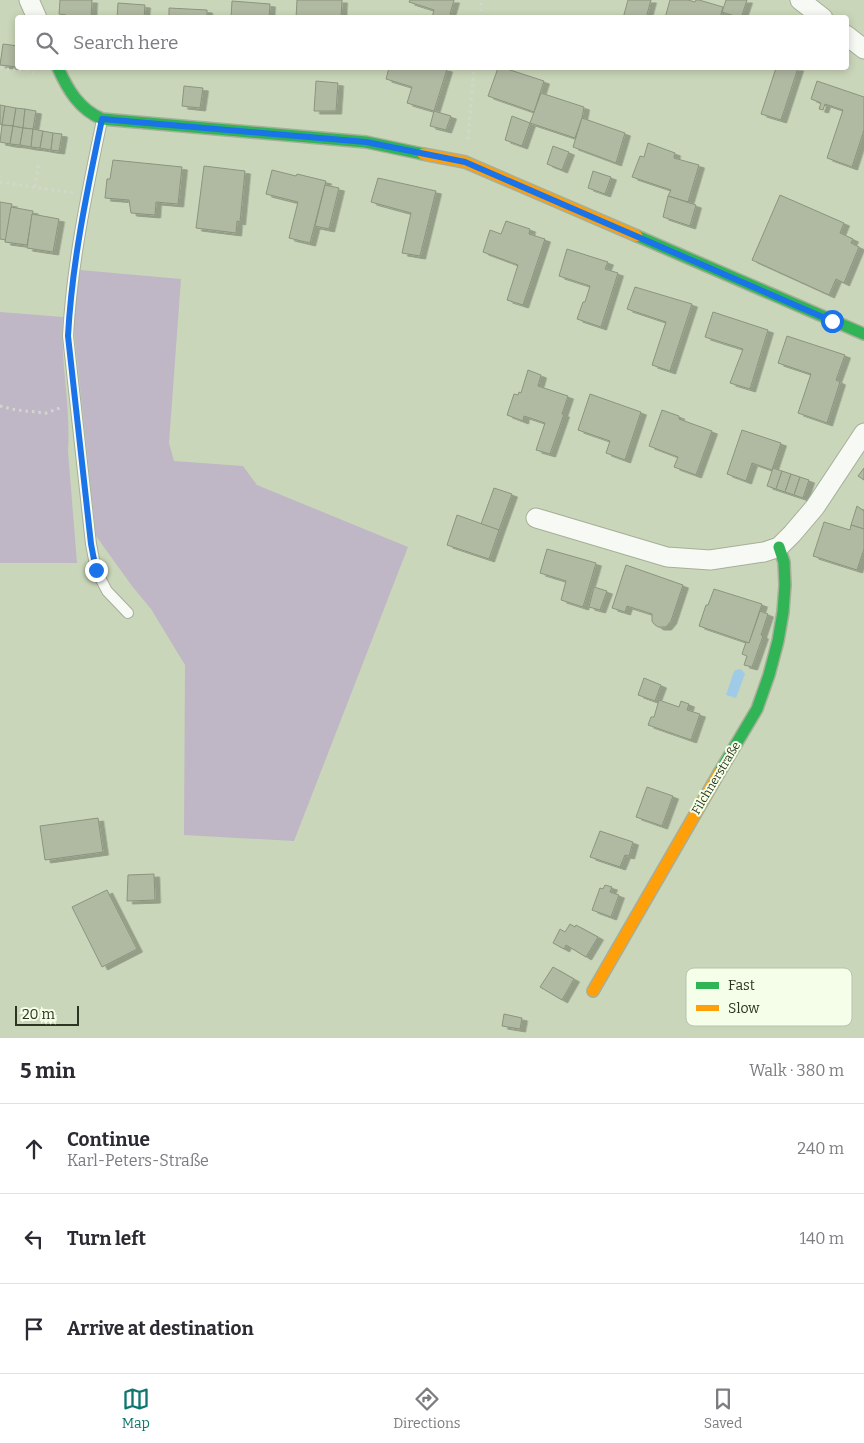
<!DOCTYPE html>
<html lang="en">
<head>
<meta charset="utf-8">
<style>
	body { margin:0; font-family:Bitter,serif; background:#f7f7f7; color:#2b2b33 }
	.scale { position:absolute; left:15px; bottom:12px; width:64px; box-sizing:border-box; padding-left:5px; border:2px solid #2c3520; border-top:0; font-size:14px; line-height:18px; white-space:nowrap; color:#2c3520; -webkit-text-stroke:4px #f4fee8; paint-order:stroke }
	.stop { position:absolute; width:15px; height:15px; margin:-11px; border:4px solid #1a73e8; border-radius:50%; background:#fff }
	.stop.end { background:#1a73e8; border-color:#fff; box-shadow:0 1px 5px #0008 }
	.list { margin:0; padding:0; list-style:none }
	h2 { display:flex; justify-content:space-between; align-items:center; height:65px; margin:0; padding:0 20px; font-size:21px }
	h2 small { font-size:16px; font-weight:400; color:#7c7c81 }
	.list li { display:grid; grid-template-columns:32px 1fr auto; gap:15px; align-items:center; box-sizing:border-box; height:90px; padding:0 20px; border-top:1px solid #e1e1e2 }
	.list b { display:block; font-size:19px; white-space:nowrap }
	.list p { margin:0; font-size:16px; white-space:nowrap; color:#7c7c81 }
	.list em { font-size:16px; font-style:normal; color:#7c7c81 }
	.icon { flex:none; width:28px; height:28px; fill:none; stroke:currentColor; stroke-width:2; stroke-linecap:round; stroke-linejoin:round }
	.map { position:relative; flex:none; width:864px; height:1038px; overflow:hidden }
	.search { position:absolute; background:#fff; box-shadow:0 2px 8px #0003; left:15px; right:15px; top:15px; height:55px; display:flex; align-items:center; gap:12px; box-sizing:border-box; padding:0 18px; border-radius:5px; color:#7c7c81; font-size:19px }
	.sheet { height:335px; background:#fff }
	nav { display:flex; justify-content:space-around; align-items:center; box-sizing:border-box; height:70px; border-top:1px solid #e1e1e2; background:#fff; font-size:14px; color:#7c7c81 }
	nav a { display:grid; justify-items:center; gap:2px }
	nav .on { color:#0f766e }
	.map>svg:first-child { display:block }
</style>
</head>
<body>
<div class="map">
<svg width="864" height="1038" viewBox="0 0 864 1038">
	<defs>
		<filter id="shadow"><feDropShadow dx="5.5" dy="3" stdDeviation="0" flood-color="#0004"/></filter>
	</defs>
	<rect width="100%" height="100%" fill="#cad6b9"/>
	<g fill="#bfb7c5">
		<polygon points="80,270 181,279 169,443 174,461 243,466 257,485 408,547 294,841 184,835 185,665 151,609 132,586 96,536 73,322"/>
		<path d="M 0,312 L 63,317 C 60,362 71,406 68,451 L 77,563 L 0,563 Z"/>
	</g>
	<polygon fill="#9fcbe6" points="739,669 742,670 745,674 736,698 726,695 734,671"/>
	<g fill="#b0b9a2" stroke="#8b947d" filter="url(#shadow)">
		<polygon points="60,0 92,0 91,18 66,18 66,15 59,14"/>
		<polygon points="297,0 342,0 341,18 296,18"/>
		<polygon points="410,0 454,0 450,14 458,18 432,18 434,10 409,2"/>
		<polygon points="628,0 651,0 646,18 623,18"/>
		<polygon points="670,0 688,0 695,2 696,0 699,0 723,7 720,18 665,18"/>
		<polygon points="726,0 747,0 741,18 722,12"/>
		<polygon points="232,1 270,4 269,18 231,18"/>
		<polygon points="118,3 145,5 144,18 117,18"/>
		<polygon points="169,8 207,10 207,18 169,18"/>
		<polygon points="3,44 18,46 17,67 0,65"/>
		<polygon points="389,68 442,68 447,69 434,111 407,103 412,87 386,79"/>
		<polygon points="498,68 504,68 544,81 534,112 488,96"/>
		<polygon points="776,68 798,68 781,120 761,114"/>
		<polygon points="316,81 338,83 336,111 314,111"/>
		<polygon points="817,81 864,97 864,130 852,167 827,158 843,110 825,104 823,110 819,109 821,103 811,99"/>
		<polygon points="184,86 203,88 200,108 182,106"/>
		<polygon points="541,93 584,107 582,118 575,138 530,123"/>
		<polygon points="0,105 5,106 2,125 0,124"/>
		<polygon points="5,106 16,108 13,126 2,125"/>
		<polygon points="16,108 25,109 23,128 13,126"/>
		<polygon points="25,109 36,111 33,129 23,128"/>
		<polygon points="434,111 451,116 446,130 430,126"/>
		<polygon points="512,116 530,123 522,146 505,140"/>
		<polygon points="582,118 625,133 616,163 573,147"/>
		<polygon points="2,125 13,126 10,144 0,142"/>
		<polygon points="13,126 23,128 20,145 10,144"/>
		<polygon points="23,128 33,129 31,147 20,145"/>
		<polygon points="33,129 43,131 40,148 31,147"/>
		<polygon points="43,131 53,133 51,150 40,148"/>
		<polygon points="53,133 62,134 59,151 51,150"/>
		<polygon points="648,143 675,153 674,158 699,165 688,202 668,196 671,190 632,177 640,156 644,157"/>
		<polygon points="553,146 569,152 562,170 547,164"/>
		<polygon points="113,160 182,167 178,204 156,202 155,215 131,213 129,200 105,198 107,179 110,179"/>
		<polygon points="204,166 245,171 240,222 237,221 236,233 196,228"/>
		<polygon points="272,170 296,176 297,174 326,181 310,243 289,238 298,202 266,194"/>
		<polygon points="593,171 611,177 605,194 588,188"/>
		<polygon points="378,178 436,191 420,256 402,253 411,213 371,202"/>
		<polygon points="325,185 339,188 329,229 315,226"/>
		<polygon points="780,195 844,223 840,233 853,239 851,243 859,247 844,283 836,279 829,295 752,260"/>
		<polygon points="668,196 696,205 690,226 663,217"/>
		<polygon points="0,202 12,204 6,240 0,239"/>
		<polygon points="11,207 33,211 27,245 5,242"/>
		<polygon points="32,214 59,219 53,252 27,248"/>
		<polygon points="506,221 530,229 529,234 545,239 523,305 507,300 518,265 483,252 490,230 501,234"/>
		<polygon points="567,249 608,262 605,269 618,273 601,327 577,319 583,302 585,302 590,286 559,276"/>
		<polygon points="635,287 692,304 670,371 652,365 666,322 627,309"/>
		<polygon points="713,312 768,330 750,389 730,383 743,349 705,337"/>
		<polygon points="787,336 845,355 836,380 840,382 827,423 798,413 811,374 778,363"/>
		<polygon points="528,370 541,375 538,386 568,396 562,414 564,414 550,454 536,450 545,423 524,416 523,421 507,415 514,394 518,395 519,392 521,393"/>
		<polygon points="590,394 641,412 625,460 606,453 610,441 578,430"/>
		<polygon points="662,410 679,416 679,419 712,431 696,475 674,467 678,457 649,446"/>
		<polygon points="742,430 781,443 772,470 752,463 746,481 727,474"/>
		<polygon points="773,468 782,471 776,489 767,486"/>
		<polygon points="864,468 864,480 858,476"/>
		<polygon points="782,471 791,474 785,492 776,489"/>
		<polygon points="791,474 800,477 794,495 785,492"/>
		<polygon points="800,477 809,480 803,498 794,495"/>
		<polygon points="494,488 512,494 499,530 481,524"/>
		<polygon points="857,506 864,511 864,529 851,525"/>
		<polygon points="457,515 499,530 489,559 447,545"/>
		<polygon points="824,522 850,530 851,525 864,529 864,549 857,570 813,556"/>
		<polygon points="547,549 596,563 583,607 561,600 566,581 540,573"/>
		<polygon points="626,565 683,585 671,621 666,627 658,627 654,624 652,621 652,614 627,606 625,612 612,608"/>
		<polygon points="594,587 607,591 600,610 589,607"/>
		<polygon points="714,589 762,604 749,643 699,626 706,605 708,605"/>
		<polygon points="760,611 768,614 761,635 763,636 752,667 744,665 747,656 742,654 746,642 749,643"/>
		<polygon points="644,678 661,685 655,701 638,695"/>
		<polygon points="659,700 679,707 681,701 689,704 687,710 700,714 691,740 648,725 651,717 654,717"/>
		<polygon points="647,787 673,796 662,826 636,817"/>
		<polygon points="98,818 103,852 45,860 40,826"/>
		<polygon points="600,831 633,842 629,856 625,855 620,867 590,857"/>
		<polygon points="154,874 155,900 127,901 128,875"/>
		<polygon points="605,885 612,887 610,892 619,895 611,917 592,910 600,888 603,889"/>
		<polygon points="107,890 137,949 102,967 72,907"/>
		<polygon points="570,924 575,927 576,925 598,937 586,957 566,945 564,949 553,943 560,929 565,932"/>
		<polygon points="553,967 574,979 562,1000 540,987"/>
		<polygon points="504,1014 522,1018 520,1029 502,1026"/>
	</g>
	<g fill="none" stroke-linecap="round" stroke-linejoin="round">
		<g stroke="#a6af99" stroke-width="12">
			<path id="lane" d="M 102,120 C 87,192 72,263 68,336 L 91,544 L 96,570 L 107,591 L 128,613"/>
		</g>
		<g stroke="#a6af99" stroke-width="21">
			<g id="street">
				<polyline points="29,0 37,18"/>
				<polyline points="800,0 823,18"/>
				<polyline points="846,35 864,49"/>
				<polyline points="536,518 667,557 710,560 764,552 779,547 792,534 815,507 864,433"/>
			</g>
		</g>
		<g stroke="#a6af99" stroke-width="14">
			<g id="fast">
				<path d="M 58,68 C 68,90 79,109 102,119 L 366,142 L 423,154"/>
				<polyline points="637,236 864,334"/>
				<polyline points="719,773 757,709 769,675 778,641 783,612 785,585 784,562 779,547"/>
			</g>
		</g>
		<g stroke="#a6af99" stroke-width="14">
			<g id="slow">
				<polyline points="423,154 465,162 637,236"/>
				<polyline points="593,991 719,773"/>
			</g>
		</g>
		<g stroke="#d2d7cd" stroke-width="3" stroke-dasharray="2.5 4" stroke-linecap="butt">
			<polyline points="480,18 482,0"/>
			<polyline points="0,68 36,73"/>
			<polyline points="468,139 474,68"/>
			<polyline points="0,182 74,193"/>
			<polyline points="35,187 39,161"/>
			<polyline points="0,406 16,410 46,413 60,408"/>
		</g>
		<use href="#lane" stroke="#f7f9f4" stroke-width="10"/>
		<use href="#street" stroke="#f7f9f4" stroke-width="19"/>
		<use href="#fast" stroke="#30b455" stroke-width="11"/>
		<use href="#slow" stroke="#ff9f0a" stroke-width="11"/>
	</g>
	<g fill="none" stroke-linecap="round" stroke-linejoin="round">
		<path stroke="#1a73e8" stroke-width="6" d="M 96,570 L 91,544 L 68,336 C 72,262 87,191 102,119 L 366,142 L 465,162 L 832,321"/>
	</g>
	<g text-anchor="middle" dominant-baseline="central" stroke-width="4" stroke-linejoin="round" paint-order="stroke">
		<g font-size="12" fill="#2c3520" stroke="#f4fee8">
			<text transform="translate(716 778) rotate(-59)">Filchnerstraße</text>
		</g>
	</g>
	<rect x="686" y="968" width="166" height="58" rx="8" fill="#f4fee8" stroke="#b8c2ac" stroke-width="1"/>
	<rect x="696" y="982" width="23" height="7" fill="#30b455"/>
	<rect x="696" y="1005" width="23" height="6" fill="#ff9f0a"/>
	<g font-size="14" fill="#2c3520">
		<text x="728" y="990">Fast</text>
		<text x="728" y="1013">Slow</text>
	</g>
</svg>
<div class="scale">20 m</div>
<div class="stop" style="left:832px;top:321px"></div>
<div class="stop end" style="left:96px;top:570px"></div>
<div class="search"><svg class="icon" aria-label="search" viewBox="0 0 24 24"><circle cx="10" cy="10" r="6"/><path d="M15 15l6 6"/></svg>Search here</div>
</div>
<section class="sheet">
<h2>5 min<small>Walk · 380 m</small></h2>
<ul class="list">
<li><svg class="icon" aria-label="ahead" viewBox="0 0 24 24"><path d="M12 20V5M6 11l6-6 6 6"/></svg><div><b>Continue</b><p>Karl-Peters-Straße</p></div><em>240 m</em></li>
<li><svg class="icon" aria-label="left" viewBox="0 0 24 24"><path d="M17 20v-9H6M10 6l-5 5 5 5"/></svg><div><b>Turn left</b></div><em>140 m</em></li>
<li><svg class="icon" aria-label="arrive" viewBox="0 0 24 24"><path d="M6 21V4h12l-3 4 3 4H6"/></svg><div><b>Arrive at destination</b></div></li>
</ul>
</section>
<nav>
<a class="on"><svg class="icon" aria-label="map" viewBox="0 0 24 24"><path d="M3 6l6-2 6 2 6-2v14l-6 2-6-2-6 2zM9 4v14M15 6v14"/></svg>Map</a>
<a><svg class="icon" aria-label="directions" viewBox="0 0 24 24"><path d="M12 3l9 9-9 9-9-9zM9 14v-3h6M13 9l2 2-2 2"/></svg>Directions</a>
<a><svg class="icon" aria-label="saved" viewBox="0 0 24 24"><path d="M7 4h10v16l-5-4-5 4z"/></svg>Saved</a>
</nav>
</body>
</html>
